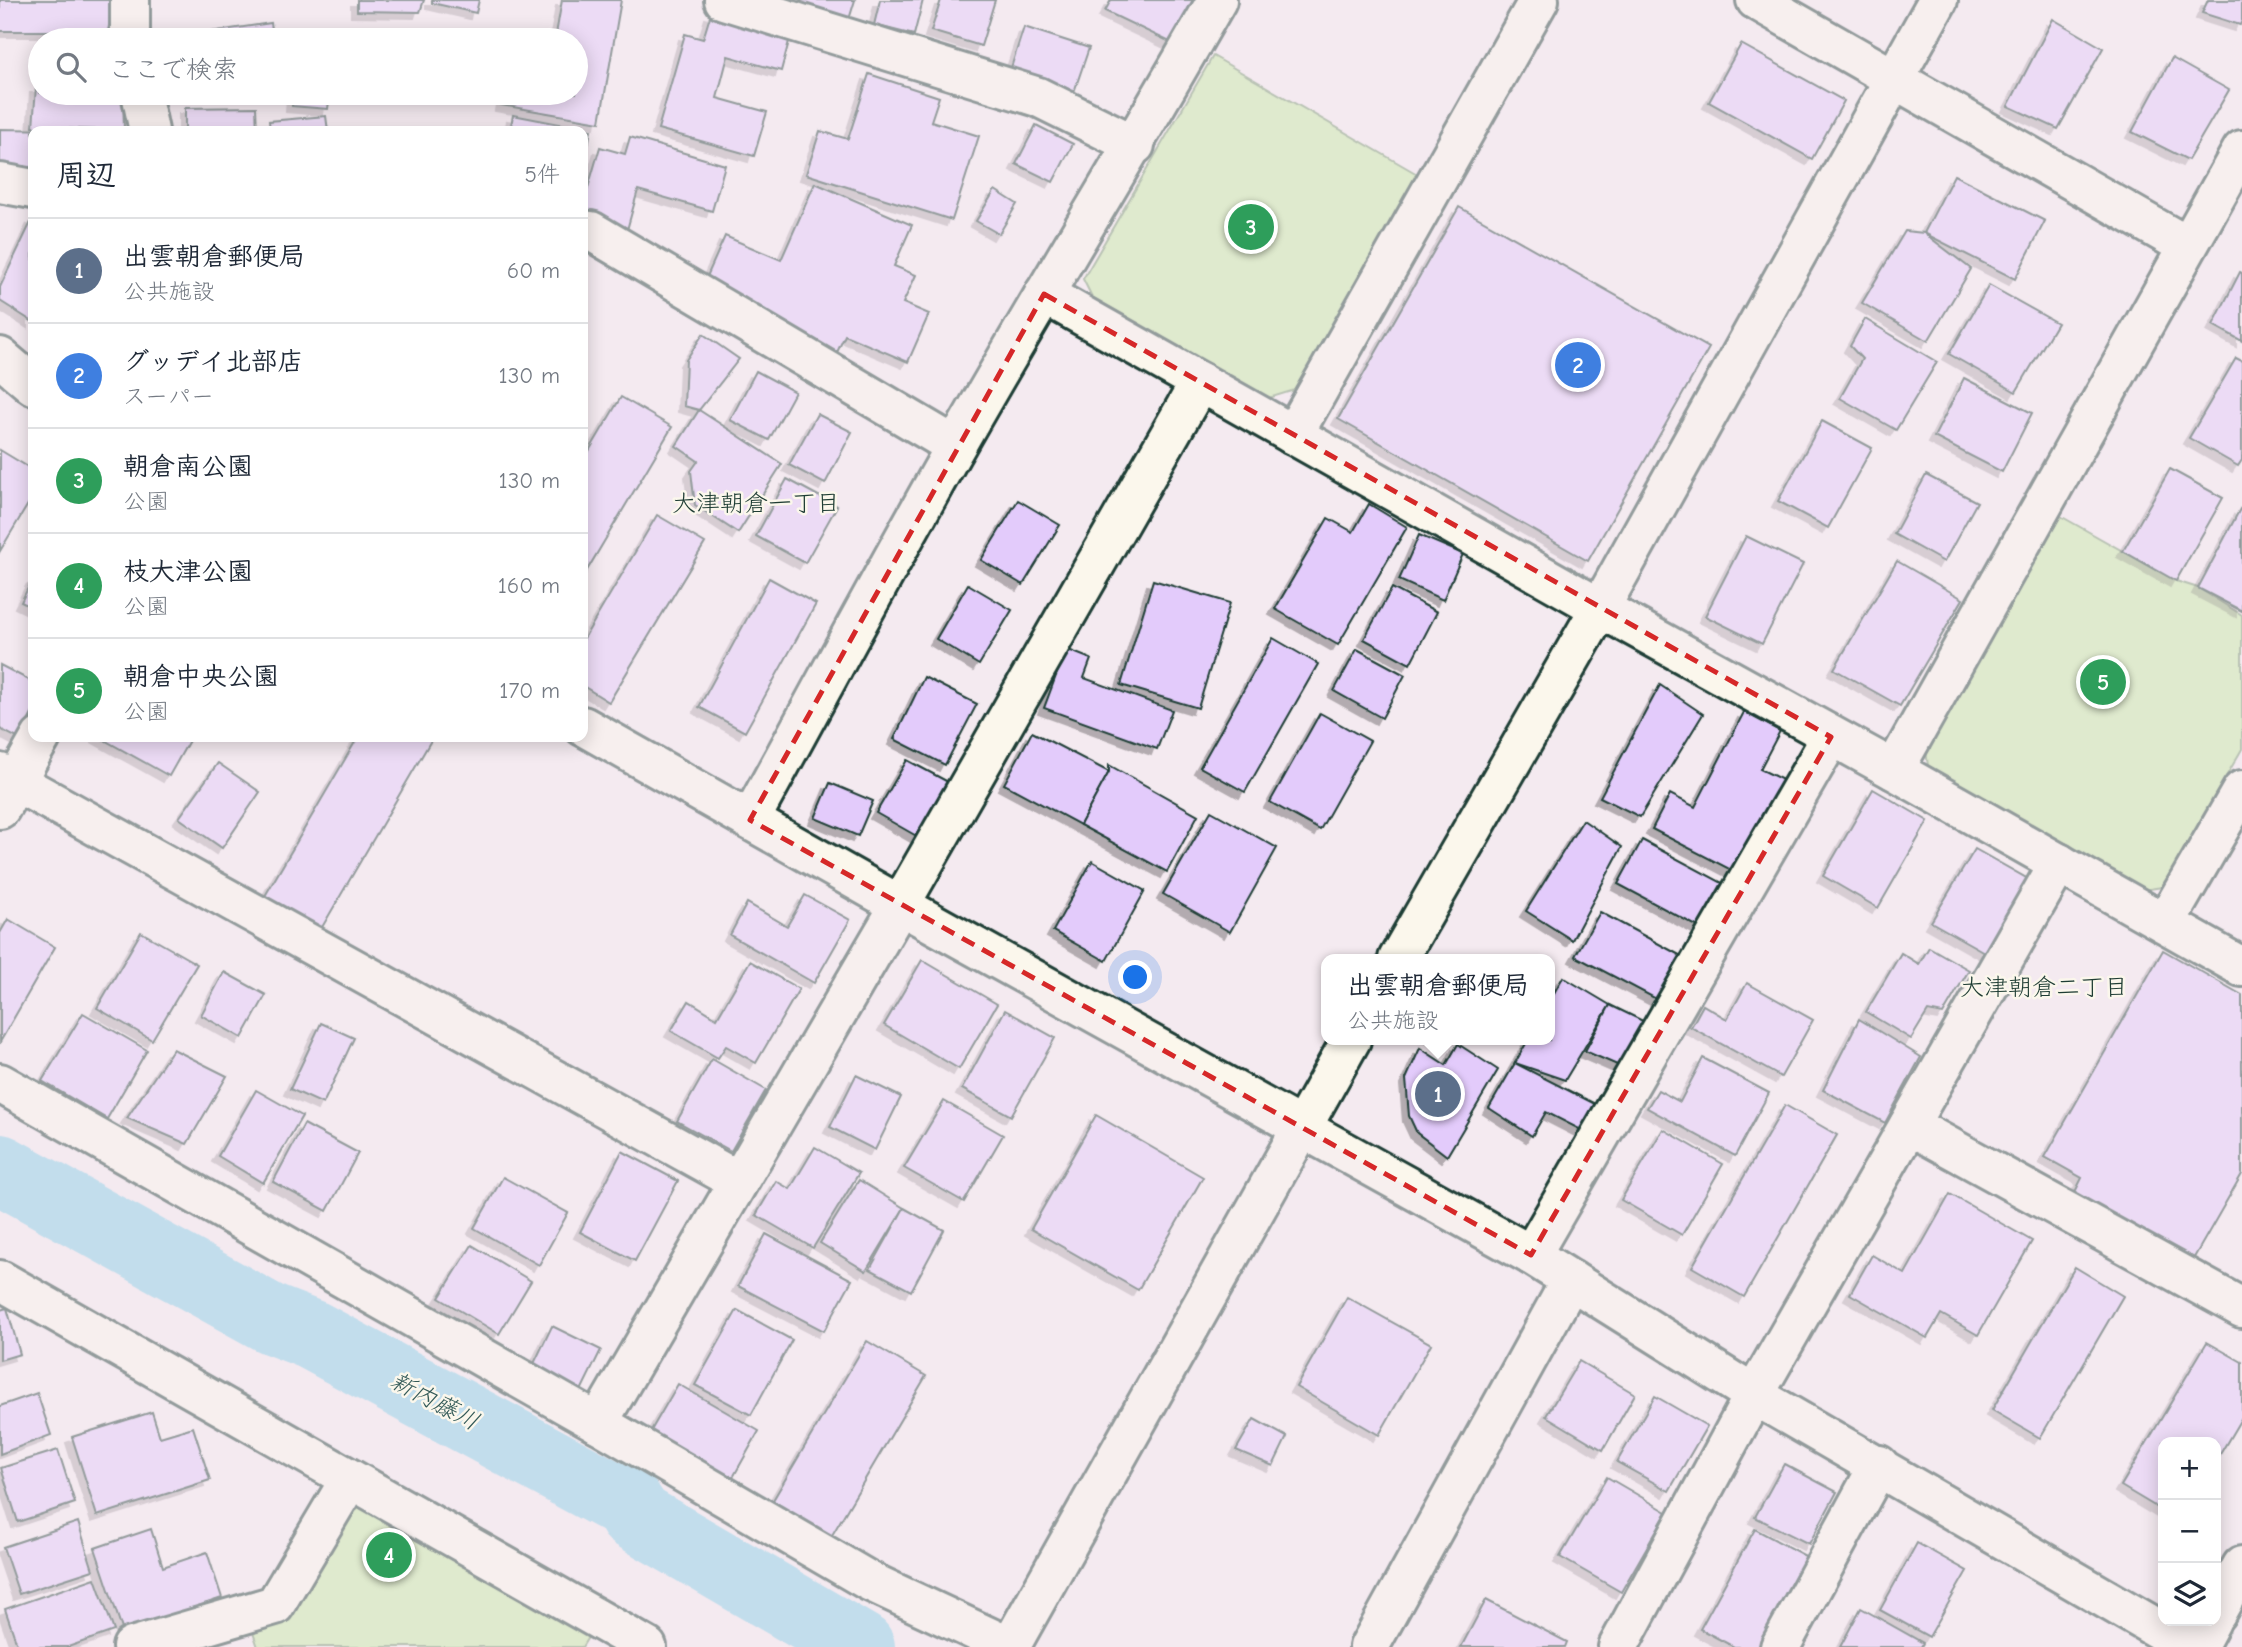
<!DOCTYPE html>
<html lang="ja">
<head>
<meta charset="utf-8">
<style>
	body { margin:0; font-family:"Comic Neue","Klee One",sans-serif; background:#f2f2f3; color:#1f2937 }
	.controls { position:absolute; right:21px; bottom:21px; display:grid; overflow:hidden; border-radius:14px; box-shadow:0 4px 18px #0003 }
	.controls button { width:63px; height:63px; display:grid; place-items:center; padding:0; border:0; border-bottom:2px solid #e0e1e3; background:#fff; color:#1f2937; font:35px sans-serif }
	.you { position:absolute; left:1136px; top:978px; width:24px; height:24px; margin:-18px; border:5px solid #fff; border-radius:50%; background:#1a73e8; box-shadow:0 0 0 10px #1a73e833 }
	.badge { display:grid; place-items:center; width:46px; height:46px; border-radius:50%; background:#1f6fb2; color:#fff; font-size:23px; font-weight:700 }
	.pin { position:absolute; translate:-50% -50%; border:4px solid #fff; box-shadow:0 2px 7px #0006 }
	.popup { position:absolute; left:1321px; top:954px; width:234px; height:91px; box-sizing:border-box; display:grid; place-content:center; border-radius:14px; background:#fff; filter:drop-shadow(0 2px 5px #0005); font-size:23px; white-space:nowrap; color:#747a83 }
	.popup b { font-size:26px; color:#1f2937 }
	.popup::after { content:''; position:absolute; left:50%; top:100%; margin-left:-14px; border:14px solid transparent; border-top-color:#fff }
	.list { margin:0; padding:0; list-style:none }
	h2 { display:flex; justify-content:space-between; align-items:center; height:91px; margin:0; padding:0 28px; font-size:30px }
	h2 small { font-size:23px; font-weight:400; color:#747a83 }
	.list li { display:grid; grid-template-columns:46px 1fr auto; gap:21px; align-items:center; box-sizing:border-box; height:105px; padding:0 28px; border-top:2px solid #e0e1e3 }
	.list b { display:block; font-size:26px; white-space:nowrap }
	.list p { margin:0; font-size:23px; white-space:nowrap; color:#747a83 }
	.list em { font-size:23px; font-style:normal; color:#747a83 }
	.icon { flex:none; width:38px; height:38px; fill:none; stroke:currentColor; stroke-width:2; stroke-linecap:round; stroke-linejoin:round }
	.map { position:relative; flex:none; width:2242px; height:1647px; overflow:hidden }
	.search { position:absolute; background:#fff; box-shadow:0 4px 18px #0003; left:28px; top:28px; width:560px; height:77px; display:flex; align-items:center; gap:18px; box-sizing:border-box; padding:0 24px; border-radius:38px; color:#747a83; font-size:26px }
	.panel { position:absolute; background:#fff; box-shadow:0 4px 18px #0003; left:28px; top:126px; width:560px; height:616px; border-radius:14px }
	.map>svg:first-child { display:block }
</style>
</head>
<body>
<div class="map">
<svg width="2242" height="1647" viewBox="0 0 2242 1647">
	<defs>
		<filter id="shadow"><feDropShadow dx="-6" dy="6" stdDeviation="0" flood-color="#0004"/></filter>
	</defs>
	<rect width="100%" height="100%" fill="#f4eaf0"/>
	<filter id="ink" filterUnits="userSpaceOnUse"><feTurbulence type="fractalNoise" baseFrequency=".0143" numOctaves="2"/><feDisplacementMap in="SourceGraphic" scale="14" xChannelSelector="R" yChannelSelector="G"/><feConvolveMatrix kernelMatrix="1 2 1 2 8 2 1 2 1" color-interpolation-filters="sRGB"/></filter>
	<g filter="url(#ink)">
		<g fill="#c5eaa4" stroke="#72946c" stroke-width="2">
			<polygon points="1213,56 1419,175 1295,390 1269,398 1092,297 1083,279"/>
			<polygon points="2057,514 2176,581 2198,588 2242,615 2242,749 2162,887 2143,890 1928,766 1926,750"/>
			<polygon points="353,1496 593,1629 582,1647 258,1647 250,1624"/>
		</g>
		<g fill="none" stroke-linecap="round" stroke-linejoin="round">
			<polyline stroke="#85cfe6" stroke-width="70" points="0,1169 271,1319 312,1335 631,1507 633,1515 860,1647"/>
		</g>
		<g fill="#e3cbfb" stroke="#1f3d34" stroke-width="2" filter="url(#shadow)">
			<polygon points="0,0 114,0 108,31 0,31"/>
			<polygon points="357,0 424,0 420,12 357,11"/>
			<polygon points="432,0 479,0 476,13 432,3"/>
			<polygon points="562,0 621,0 600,122 501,105 503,93 576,93 576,40 555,40"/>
			<polygon points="800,0 855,0 847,26 797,10"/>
			<polygon points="880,0 923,0 914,35 874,25"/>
			<polygon points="941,0 995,0 981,46 931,31"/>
			<polygon points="1111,0 1193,0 1172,43 1105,11"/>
			<polygon points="2208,0 2242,0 2242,21 2240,25 2202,13"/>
			<polygon points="711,13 791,34 781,71 728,56 717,98 767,112 754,156 658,129 685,34 703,39"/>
			<polygon points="2053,19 2103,48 2058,129 2008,106"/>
			<polygon points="271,23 274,40 197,40 196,34"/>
			<polygon points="1024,27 1089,48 1073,95 1009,74"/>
			<polygon points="1741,44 1844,101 1812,159 1709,102"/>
			<polygon points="2172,58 2229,90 2188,160 2132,132"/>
			<polygon points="869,74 939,97 931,121 979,136 952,220 806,174 820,131 848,139"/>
			<polygon points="36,87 40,87 40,93 123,93 124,131 33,127"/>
			<polygon points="293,93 330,93 328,109 292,106"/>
			<polygon points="256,107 257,131 185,131 185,108"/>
			<polygon points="513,115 591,130 583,172 583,131 510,131"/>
			<polygon points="326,116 328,131 270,131 269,121"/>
			<polygon points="1036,125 1073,144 1053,182 1016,164"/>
			<polygon points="0,129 124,131 33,131 33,173 0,171"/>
			<polygon points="630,137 725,165 712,211 638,190 627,230 583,217 583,205 600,147 625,154"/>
			<polygon points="1954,175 2045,221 2015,279 1924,233"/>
			<polygon points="815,183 912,225 894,266 916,275 903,303 929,314 908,362 845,335 834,359 697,299 725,236 781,260"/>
			<polygon points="995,190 1017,204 999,234 976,221"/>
			<polygon points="1459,207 1709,348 1588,561 1338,419"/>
			<polygon points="33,218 33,322 0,301 0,287"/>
			<polygon points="1905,231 1924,233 1971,269 1928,341 1862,303"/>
			<polygon points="2240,272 2242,273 2242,341 2213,325"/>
			<polygon points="1989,285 2057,323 2016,392 1949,354"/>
			<polygon points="1865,319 1937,362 1896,430 1840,398 1862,359 1850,346"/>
			<polygon points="703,334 739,359 699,410 684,406 686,360"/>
			<polygon points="2236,358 2242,361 2242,460 2238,466 2189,438"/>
			<polygon points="756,371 795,392 769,440 730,420"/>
			<polygon points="1964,378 2032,413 2002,472 1934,437"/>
			<polygon points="621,397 672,427 583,577 583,461"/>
			<polygon points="699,410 782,464 738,533 695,505 691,471 698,461 676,446"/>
			<polygon points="817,414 852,432 825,484 789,465"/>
			<polygon points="1822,421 1872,448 1828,528 1778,501"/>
			<polygon points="0,450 33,470 33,496 0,551"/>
			<polygon points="2170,469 2223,498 2176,581 2123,551"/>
			<polygon points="1926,475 1977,502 1944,562 1894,534"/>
			<polygon points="787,479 837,506 805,563 756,536"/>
			<polygon points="1018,500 1060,525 1023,585 981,560"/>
			<polygon points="1369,504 1407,527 1338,645 1275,609 1328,518 1353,532"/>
			<polygon points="2240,509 2242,511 2242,611 2198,588"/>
			<polygon points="657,515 705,543 609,702 583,686 583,640"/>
			<polygon points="1419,535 1463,554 1443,600 1399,580"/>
			<polygon points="1746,536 1803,564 1762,644 1705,616"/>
			<polygon points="1897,561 1963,599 1900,706 1834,669"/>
			<polygon points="33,578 33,608 21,602"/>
			<polygon points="769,578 816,604 745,732 699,707"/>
			<polygon points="1153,580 1230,603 1198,708 1121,685"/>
			<polygon points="968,584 1012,610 979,665 936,639"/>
			<polygon points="1392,588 1437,612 1410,664 1364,639"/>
			<polygon points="1273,638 1318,664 1245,792 1200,767"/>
			<polygon points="1066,649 1091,659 1084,678 1172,710 1157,749 1044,708"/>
			<polygon points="1357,649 1405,675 1382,718 1334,691"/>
			<polygon points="0,665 33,682 33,712 19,739 0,729"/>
			<polygon points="924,677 977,704 945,765 894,739"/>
			<polygon points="1660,685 1703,714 1640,817 1600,797"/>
			<polygon points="1744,712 1780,731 1760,769 1785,781 1737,873 1652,829 1670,794 1695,807"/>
			<polygon points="1320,713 1370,741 1320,830 1270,802"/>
			<polygon points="1032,732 1109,772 1080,825 1004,784"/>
			<polygon points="99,737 191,737 169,776"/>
			<polygon points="358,737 433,737 321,929 265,896"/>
			<polygon points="907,760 950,783 920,838 876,813"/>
			<polygon points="218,763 260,792 222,848 179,818"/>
			<polygon points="1109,765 1198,815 1167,872 1080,825 1109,772"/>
			<polygon points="830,783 873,801 858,836 815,818"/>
			<polygon points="1873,789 1928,821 1878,908 1823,876"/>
			<polygon points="1211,811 1277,848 1230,932 1163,894"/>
			<polygon points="1583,820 1622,847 1572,940 1526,911"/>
			<polygon points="1642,840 1730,887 1702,929 1618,884"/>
			<polygon points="1975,849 2028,879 1986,953 1931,922"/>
			<polygon points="1092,861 1145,891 1106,961 1053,931"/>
			<polygon points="805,895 850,920 814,983 730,935 747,903 787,926"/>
			<polygon points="1600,912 1685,958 1660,1001 1575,956"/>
			<polygon points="8,919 55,947 0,1042 0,933"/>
			<polygon points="141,932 197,964 152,1040 97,1008"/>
			<polygon points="1929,947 1969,970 1943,1014 1928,1011 1911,1039 1866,1012 1901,953 1919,964"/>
			<polygon points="2163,950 2242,995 2242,1174 2191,1263 2073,1196 2082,1178 2045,1157"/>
			<polygon points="922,960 997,1004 959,1069 884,1025"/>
			<polygon points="750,961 799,989 756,1063 726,1046 718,1058 671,1031 689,1001 717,1018"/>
			<polygon points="224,972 266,995 242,1038 201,1015"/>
			<polygon points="1563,977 1610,1005 1565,1080 1515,1063 1528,1040 1550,1040 1550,1000"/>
			<polygon points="1747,983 1813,1020 1781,1077 1691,1027 1703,1005 1727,1019"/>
			<polygon points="1610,1005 1649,1024 1624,1068 1585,1051"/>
			<polygon points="1005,1010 1055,1038 1011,1116 962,1089"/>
			<polygon points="83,1013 147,1050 107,1119 42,1081"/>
			<polygon points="1859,1019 1921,1057 1885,1123 1823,1090"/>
			<polygon points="321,1023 354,1038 323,1104 290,1089"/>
			<polygon points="1458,1044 1498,1070 1447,1156 1417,1133 1409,1116 1406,1079 1420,1048 1446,1065"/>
			<polygon points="173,1049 227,1076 187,1144 127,1118"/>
			<polygon points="1703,1058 1769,1093 1735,1156 1647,1108 1658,1090 1680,1102"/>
			<polygon points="712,1059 766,1090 731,1151 677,1121"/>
			<polygon points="1515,1063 1601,1107 1585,1132 1546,1112 1532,1136 1489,1108"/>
			<polygon points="856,1075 901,1097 875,1150 830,1127"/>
			<polygon points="256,1090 302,1116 263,1183 218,1156"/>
			<polygon points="944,1101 1003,1135 964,1202 904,1168"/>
			<polygon points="1785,1105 1837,1135 1744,1297 1692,1267"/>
			<polygon points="1096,1115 1203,1177 1138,1290 1031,1229"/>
			<polygon points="304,1124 358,1153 327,1211 273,1182"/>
			<polygon points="1663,1129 1723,1164 1682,1235 1621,1200"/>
			<polygon points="815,1147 859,1173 813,1248 756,1215 776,1181 790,1189"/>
			<polygon points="622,1151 678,1181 635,1261 580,1232"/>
			<polygon points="503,1177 568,1213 539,1265 474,1228"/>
			<polygon points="859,1180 904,1208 866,1271 820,1243"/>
			<polygon points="1950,1194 2032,1241 1978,1335 1941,1314 1927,1338 1850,1294 1872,1255 1905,1274"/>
			<polygon points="904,1208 944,1230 911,1291 870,1269"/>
			<polygon points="766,1234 852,1280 824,1331 738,1286"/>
			<polygon points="472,1245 531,1281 499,1334 439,1298"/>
			<polygon points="2075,1267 2123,1296 2040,1438 1992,1410"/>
			<polygon points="1347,1297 1431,1344 1379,1435 1296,1387"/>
			<polygon points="7,1308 20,1354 0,1360 0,1310"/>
			<polygon points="737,1310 792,1340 751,1415 695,1385"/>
			<polygon points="552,1326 601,1350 578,1397 529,1374"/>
			<polygon points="867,1341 926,1376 825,1547 766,1512"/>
			<polygon points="2207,1342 2242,1362 2242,1417 2216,1461 2216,1442 2163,1442 2163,1511 2121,1486"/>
			<polygon points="1579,1361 1635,1394 1603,1450 1546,1416"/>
			<polygon points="678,1384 759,1431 731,1481 649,1434"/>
			<polygon points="37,1393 51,1435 0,1454 0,1406"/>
			<polygon points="1655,1396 1707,1426 1669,1491 1617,1462"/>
			<polygon points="152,1412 160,1437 193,1427 210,1480 97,1516 72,1437"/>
			<polygon points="1254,1419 1287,1437 1273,1466 1236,1450"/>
			<polygon points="58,1450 75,1503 18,1522 1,1468"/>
			<polygon points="1784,1464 1837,1492 1809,1544 1755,1517"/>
			<polygon points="1607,1477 1667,1512 1621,1592 1560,1557"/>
			<polygon points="78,1522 93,1570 19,1594 3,1547"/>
			<polygon points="151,1529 163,1567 207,1552 222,1598 123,1632 95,1548"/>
			<polygon points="1755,1529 1809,1558 1760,1647 1734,1647 1700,1629"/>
			<polygon points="1917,1543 1967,1571 1929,1637 1880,1610"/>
			<polygon points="95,1578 114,1631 68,1647 18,1647 5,1609"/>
			<polygon points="1486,1600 1567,1642 1565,1647 1461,1647"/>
			<polygon points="1861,1608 1923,1643 1921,1647 1840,1647"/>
		</g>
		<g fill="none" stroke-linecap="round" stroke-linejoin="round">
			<g stroke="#1f3d34" stroke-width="44">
				<g id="street">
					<polyline points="724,0 1038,97 1135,145"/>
					<polyline points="1756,0 2187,246"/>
					<polyline points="130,40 130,0"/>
					<polyline points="141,93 149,131"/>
					<polyline points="0,183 33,189"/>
					<polyline points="583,230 591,231 955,446"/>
					<polyline points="1044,294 1600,608 1894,770 2242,967"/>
					<polyline points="1293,435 1539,0"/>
					<polyline points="1894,770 2242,150"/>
					<polyline points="0,773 738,1181"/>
					<polyline points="0,809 41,737"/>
					<path d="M 750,820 C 819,695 886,568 957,444 C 1042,295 1132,149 1217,0"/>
					<polyline points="2165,923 2242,790"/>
					<polyline points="0,1083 598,1423 869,1581 1010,1647"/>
					<polyline points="1909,1125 2242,1308"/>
					<polyline points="1531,1255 1831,737"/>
					<polyline points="0,1280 647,1647"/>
					<polyline points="598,1423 900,905 1200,382"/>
					<polyline points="132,1647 275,1605 350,1479"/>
					<polyline points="1369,1647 1571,1280"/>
					<polyline points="1618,1647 1754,1395 2059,863"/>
					<polyline points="1780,1647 1879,1465"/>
				</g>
			</g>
			<g stroke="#1f3d34" stroke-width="44">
				<g id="secondary">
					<polyline points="0,357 33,385"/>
					<polyline points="583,726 900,905 1531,1255 1754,1395 2189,1647"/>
					<polyline points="1398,959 1600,608 1938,0"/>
					<polyline points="1010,1647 1351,1040"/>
				</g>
			</g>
			<g stroke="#1f3d34" stroke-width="44">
				<g id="highway">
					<polyline points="2216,1613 2242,1566"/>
					<polyline points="2197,1647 2211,1621"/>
				</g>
			</g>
			<use href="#street" stroke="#fbf7ec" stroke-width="38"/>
			<use href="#secondary" stroke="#fbf7ec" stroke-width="38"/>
			<use href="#highway" stroke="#fbf7ec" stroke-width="38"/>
		</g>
	</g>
	<path d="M0 0H2242V1647H0ZM 1044,294 L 1831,737 L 1531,1255 L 750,820 Z" fill="#f4eaf0" fill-opacity=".55" fill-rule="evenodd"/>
	<path fill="none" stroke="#d62828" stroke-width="5" stroke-dasharray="14 9" stroke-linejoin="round" d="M 1044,294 L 1831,737 L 1531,1255 L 750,820 Z"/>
	<g text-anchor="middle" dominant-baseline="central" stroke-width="5" stroke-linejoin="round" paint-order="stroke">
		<g font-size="24" fill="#1f3d34" stroke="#fbf7ec">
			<text x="756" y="503">大津朝倉一丁目</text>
			<text x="2044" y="987">大津朝倉二丁目</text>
		</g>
		<g font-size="24" font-style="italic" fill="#335a58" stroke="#fbf7ec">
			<text transform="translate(435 1401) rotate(28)">新内藤川</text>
		</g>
	</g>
</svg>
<div class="controls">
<button>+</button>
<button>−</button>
<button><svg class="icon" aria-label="layers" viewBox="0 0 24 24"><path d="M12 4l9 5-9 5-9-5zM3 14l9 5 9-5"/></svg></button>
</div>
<div class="you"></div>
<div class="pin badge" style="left:1438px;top:1094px;background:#5c6f8a">1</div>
<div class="popup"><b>出雲朝倉郵便局</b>公共施設</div>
<div class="pin badge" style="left:1578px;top:365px;background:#3f7fe0">2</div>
<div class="pin badge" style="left:1251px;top:227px;background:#2e9e5b">3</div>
<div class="pin badge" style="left:389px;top:1555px;background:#2e9e5b">4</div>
<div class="pin badge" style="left:2103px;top:682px;background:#2e9e5b">5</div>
<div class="search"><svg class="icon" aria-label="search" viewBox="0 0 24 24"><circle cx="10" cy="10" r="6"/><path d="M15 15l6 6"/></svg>ここで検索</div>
<section class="panel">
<h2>周辺<small>5件</small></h2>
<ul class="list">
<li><span class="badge" style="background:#5c6f8a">1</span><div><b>出雲朝倉郵便局</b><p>公共施設</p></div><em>60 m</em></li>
<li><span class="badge" style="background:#3f7fe0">2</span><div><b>グッデイ北部店</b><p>スーパー</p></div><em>130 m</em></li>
<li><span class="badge" style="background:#2e9e5b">3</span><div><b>朝倉南公園</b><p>公園</p></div><em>130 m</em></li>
<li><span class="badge" style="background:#2e9e5b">4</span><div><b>枝大津公園</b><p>公園</p></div><em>160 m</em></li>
<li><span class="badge" style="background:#2e9e5b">5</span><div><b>朝倉中央公園</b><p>公園</p></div><em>170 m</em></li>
</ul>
</section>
</div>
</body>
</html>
